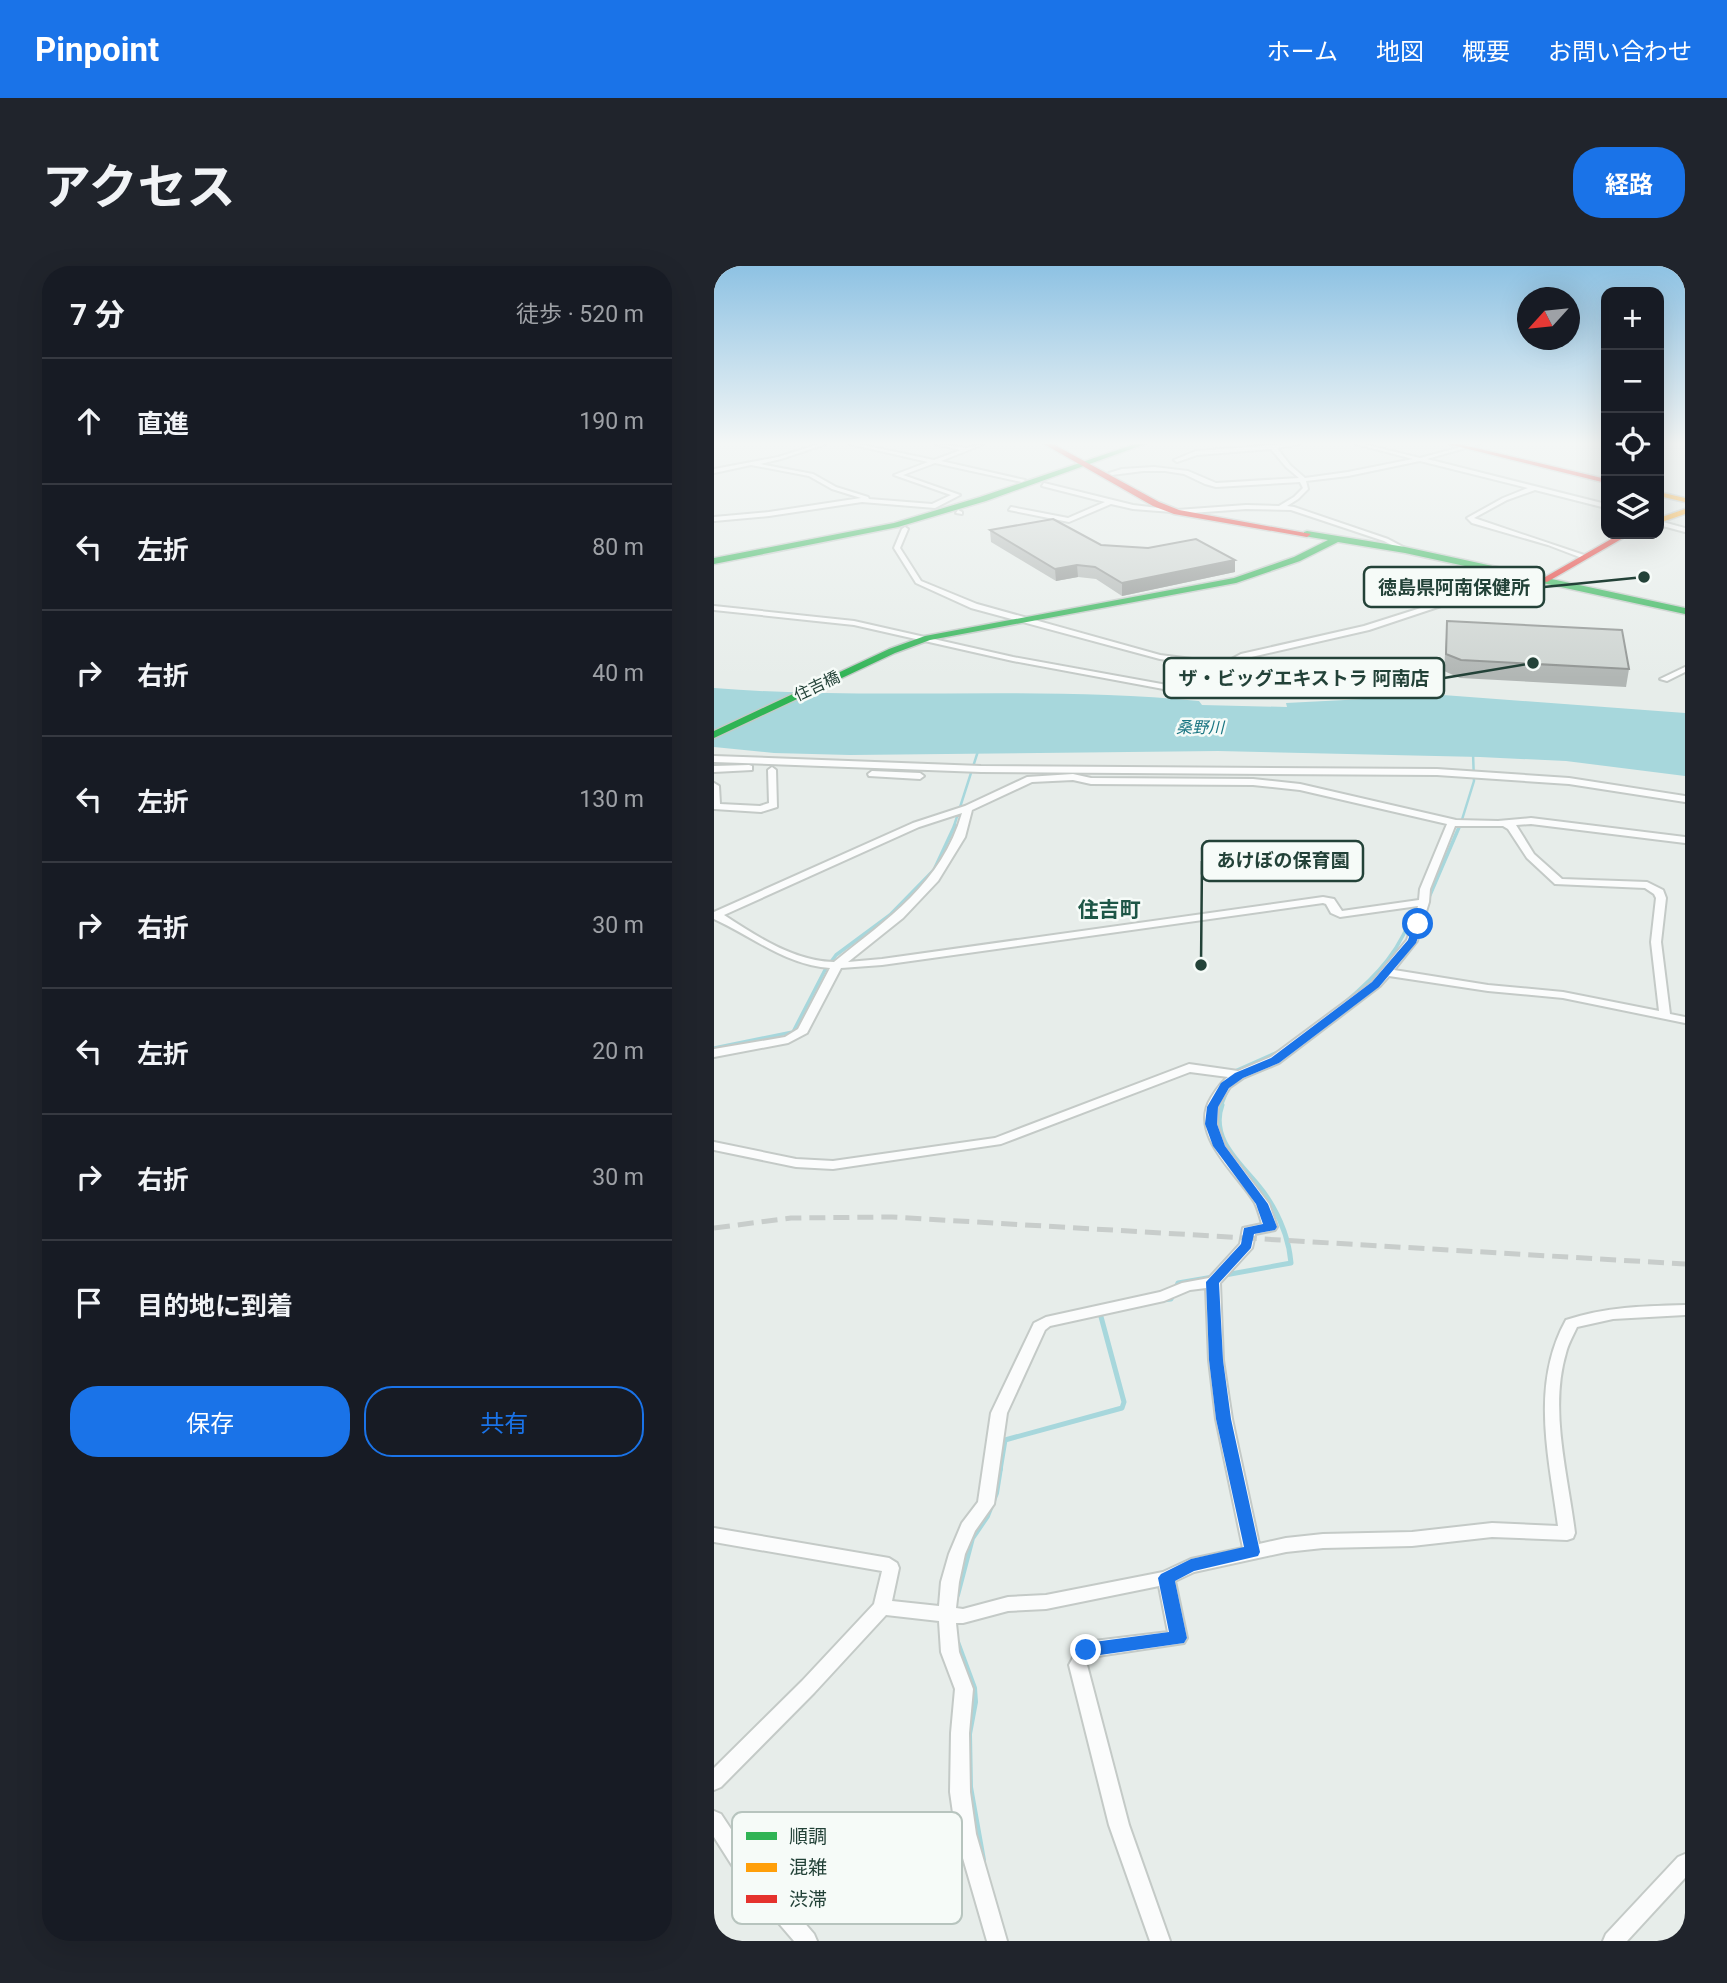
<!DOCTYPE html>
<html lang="ja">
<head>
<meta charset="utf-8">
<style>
	body { margin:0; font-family:Roboto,"Noto Sans JP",sans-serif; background:#20242c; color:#f1f3f6 }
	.controls { position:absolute; right:21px; top:21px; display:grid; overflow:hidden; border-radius:14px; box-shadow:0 7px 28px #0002 }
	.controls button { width:63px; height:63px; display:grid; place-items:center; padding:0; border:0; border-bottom:2px solid #363941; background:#171b24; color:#f1f3f6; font:35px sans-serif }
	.compass { position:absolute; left:803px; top:21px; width:63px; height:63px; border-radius:50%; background:#171b24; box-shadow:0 7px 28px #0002; rotate:243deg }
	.stop { position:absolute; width:21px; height:21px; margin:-16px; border:5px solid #1a73e8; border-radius:50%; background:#fff }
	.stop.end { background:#1a73e8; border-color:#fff; box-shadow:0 2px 7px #0008 }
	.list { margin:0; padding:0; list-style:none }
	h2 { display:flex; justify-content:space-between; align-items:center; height:91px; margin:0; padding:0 28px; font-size:30px }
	h2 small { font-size:23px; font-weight:400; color:#9ea1a6 }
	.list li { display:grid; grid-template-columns:46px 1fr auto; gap:21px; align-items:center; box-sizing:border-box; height:126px; padding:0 28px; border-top:2px solid #363941 }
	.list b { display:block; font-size:26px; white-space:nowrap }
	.list em { font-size:23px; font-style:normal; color:#9ea1a6 }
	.actions { display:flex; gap:14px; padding:21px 28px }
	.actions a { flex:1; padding:16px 0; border:2px solid #1a73e8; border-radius:28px; text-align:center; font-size:24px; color:#1a73e8 }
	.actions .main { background:#1a73e8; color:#fff }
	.icon { flex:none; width:38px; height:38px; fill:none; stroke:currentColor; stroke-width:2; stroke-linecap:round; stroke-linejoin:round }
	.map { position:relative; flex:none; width:971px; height:1675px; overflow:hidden; border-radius:28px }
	header { display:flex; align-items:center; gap:42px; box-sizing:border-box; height:98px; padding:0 35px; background:#1a73e8; color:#fff }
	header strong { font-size:33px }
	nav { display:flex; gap:38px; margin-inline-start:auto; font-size:24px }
	.intro { display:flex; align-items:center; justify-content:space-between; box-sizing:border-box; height:168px; padding:0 42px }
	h1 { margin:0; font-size:49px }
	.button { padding:18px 32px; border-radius:28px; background:#1a73e8; color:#fff; font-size:24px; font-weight:700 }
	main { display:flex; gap:42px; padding:0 42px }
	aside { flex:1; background:#171b24; border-radius:28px; box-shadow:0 7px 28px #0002 }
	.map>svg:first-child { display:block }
</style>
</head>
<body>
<header>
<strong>Pinpoint</strong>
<nav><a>ホーム</a><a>地図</a><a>概要</a><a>お問い合わせ</a></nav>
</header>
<div class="intro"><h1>アクセス</h1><a class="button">経路</a></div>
<main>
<aside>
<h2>7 分<small>徒歩 · 520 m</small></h2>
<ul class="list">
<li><svg class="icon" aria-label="ahead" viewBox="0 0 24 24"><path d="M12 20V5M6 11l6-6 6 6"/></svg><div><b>直進</b></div><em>190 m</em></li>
<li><svg class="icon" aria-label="left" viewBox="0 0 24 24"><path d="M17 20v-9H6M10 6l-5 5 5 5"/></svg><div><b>左折</b></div><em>80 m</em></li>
<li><svg class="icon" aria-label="right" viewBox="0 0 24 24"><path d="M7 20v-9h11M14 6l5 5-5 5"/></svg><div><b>右折</b></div><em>40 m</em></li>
<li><svg class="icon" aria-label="left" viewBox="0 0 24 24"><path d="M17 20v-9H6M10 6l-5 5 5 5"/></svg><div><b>左折</b></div><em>130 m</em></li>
<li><svg class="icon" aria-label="right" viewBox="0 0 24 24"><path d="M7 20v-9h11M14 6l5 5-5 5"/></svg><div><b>右折</b></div><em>30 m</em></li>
<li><svg class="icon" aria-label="left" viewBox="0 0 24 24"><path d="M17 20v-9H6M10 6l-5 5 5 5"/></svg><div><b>左折</b></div><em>20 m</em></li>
<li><svg class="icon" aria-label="right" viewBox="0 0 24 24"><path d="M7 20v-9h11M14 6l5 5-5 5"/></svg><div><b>右折</b></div><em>30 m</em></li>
<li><svg class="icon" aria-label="arrive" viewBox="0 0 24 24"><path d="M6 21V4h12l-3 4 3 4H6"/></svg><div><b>目的地に到着</b></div></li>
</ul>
<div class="actions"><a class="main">保存</a><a>共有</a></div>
</aside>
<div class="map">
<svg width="971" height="1675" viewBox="0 0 971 1675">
	<rect width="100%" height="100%" fill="#e7edea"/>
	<path fill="#a7d7dc" d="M 0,422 C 162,435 325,419 485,435 L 488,439 L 573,441 L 572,437 L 729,429 L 971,447 L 971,510 L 852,495 L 766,491 L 504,485 L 136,489 L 60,487 L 0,481 Z"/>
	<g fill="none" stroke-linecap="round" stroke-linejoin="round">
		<g stroke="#a7d7dc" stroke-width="2.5">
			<polyline points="240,560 265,482"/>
			<polyline points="746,560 760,515 759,487"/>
		</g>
		<g stroke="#a7d7dc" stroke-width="3.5">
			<polyline points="712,632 716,629 746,559"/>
			<path d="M 630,737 C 664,709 688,683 701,640 L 705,638"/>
			<polyline points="0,782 79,766 111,704 122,689 176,649 220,604 241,559"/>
			<polyline points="507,840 521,805 564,786"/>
		</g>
		<g stroke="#a7d7dc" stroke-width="5">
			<path d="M 508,839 C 494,877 535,903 553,931 C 566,951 575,973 577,997 L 511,1009"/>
			<polyline points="449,1034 457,1033 464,1017 499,1011"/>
			<polyline points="286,1204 291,1174 408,1142 410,1136 386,1047 389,1047"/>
		</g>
		<g stroke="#a7d7dc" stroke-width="6">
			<polyline points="243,1329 258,1272 273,1250 282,1227 286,1202"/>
			<polyline points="243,1376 260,1422 261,1436 255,1468 256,1521 269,1594"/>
		</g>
		<g stroke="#c4cac7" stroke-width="4">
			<g id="street">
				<polygon points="105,178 112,178 67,193 46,198 99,208 122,221 154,231 155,233 218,238 237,229 180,209 214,196 136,178 144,178 220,194 247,184 221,178 253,182 270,178 227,195 311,214 308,216 221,197 189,209 246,229 221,242 148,236 55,250 0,255 0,251 55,246 147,232 118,223 95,210 37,199 0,207 0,203 64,191"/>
				<polygon points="573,178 586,178 563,182 576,199 591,212 634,206 699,193 642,178 649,178 706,192 758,178 765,178 713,193 892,238 892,242 821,224 793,234 760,252 870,289 870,291 868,292 834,279 758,257 753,252 789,232 814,222 706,195 634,210 592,215 594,223 584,233 573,240 580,241 674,273 693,283 694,284 691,286 670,275 577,244 532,243 463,248 460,246 463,244 532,239 565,240 580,231 589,222 586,216 502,221 491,218 470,208 451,205 429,205 398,209 395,207 408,203 440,201 474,205 502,217 585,212 572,201 557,183 483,189 463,196 460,194 482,185"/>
				<polygon points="330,217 419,239 461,244 458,246 419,243 397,238 355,256 295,244 297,241 354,252 391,236 328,220"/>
				<polygon points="244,244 248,246 248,248 242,247"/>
				<polygon points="945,255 971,262 971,266 945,259"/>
				<polygon points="191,261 194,263 186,282 207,315 263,338 446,389 510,397 527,388 650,360 732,334 772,330 818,310 823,311 776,334 733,338 655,364 533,392 473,423 475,425 471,427 299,395 140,359 0,344 0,340 140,355 299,391 464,421 503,401 446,393 257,342 202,317 180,282 188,263"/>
				<polygon points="971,401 971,406 953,415 946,413"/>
				<polygon points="0,490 267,500 723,503 855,512 971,530 971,536 855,518 723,509 267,506 0,496"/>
				<polygon points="35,499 38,500 38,504 0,506 0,500"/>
				<polygon points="58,501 62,504 63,541 47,546 0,543 0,517 5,520 6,538 46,540 55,537 54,504"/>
				<polygon points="158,505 206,507 210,510 206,513 155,510 154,508"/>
				<path d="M 359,508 L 377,512 L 539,513 L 586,518 L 742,554 L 784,555 L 817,552 L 971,571 L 971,577 L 817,558 L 802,559 L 820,588 L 848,613 L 933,616 L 949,624 L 952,632 L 947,676 L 956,748 L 971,751 L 971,757 L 849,732 L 774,725 L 675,710 L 666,720 L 565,797 L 529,812 L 516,821 L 504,840 L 503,858 L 511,880 L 555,938 L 563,961 L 561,964 L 541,968 L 538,982 L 506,1017 L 509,1094 L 518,1153 L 545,1278 L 572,1272 L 609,1268 L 698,1266 L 778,1257 L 844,1260 C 835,1191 816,1119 852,1054 C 891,1041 930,1040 971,1039 L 971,1049 L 899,1053 L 863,1061 C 859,1070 854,1078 852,1087 C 835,1144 854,1209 861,1267 L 859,1272 L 853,1274 L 778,1271 L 698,1280 L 609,1282 L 572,1286 L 480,1306 L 461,1315 L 473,1372 L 470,1377 L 377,1391 L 373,1399 L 415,1559 L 456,1675 L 436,1675 L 395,1559 L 355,1399 L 366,1379 L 372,1376 L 454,1366 L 445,1320 L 332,1343 L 294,1345 L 249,1357 L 242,1357 L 245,1386 L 259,1423 L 255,1467 L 256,1526 L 262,1568 L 293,1675 L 273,1675 L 242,1568 L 236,1526 L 237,1467 L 241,1423 L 227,1386 L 225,1355 L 172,1349 L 100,1427 L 7,1521 L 0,1524 L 0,1502 L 88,1415 L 160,1338 L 168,1305 L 0,1276 L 0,1262 L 175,1292 L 183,1297 L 185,1302 L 178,1335 L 225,1340 L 227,1316 L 235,1288 L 248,1257 L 264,1236 L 277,1147 L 320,1057 L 332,1051 L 446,1026 L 468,1017 L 495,1012 L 526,978 L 529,962 L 548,958 C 546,951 544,943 541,937 C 524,908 474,869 497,832 C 502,824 506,817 514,811 L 476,806 L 287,878 L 119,903 L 82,901 L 0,884 L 0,876 L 82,893 L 119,895 L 281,872 L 475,798 L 524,805 L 557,791 L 658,716 L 693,674 L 704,640 L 626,651 L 617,647 L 612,638 L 609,637 L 168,699 L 127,702 L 93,767 L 74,777 L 0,791 L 0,783 L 71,771 L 84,763 L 116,702 C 72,699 39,671 0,653 L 0,646 L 199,557 L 251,540 L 313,511 ZM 359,514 L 377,518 L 539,519 L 586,524 L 733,558 L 706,623 L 705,634 L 628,645 L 620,633 L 609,631 L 168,693 L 134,696 L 189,652 L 224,615 L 251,571 L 258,544 L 318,516 ZM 248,547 C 228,617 173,653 120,696 C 80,695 42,670 10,649 L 205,561 ZM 741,560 L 789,560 L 794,563 L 813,592 L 841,618 L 931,622 L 940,628 L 942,632 L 937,676 L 945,745 L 849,726 L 774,719 L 680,704 L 703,675 L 715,636 L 716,623 ZM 492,1022 L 495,1094 L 502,1153 L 529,1282 L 477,1293 L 449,1306 L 332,1329 L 294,1331 L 249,1343 L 242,1342 L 245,1316 L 251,1288 L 261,1265 L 280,1238 L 293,1147 L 331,1064 L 336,1060 L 450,1035 L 476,1024 Z"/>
				<polygon points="0,1545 7,1548 40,1598 100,1668 103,1675 80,1675 26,1612 0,1571"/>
				<polygon points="971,1588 971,1612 913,1675 889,1675 892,1668 964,1591"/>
			</g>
		</g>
		<g stroke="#c3cac7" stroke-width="3">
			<g id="fast">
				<polygon points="421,178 431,178 272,235 184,261 0,298 0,292 180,257 266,231"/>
				<polygon points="593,265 691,281 971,342 971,348 691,287 624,276 586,295 522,317 216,374 181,387 0,472 0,465 175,383 211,370 520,312 580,291 614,274 590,270 590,266"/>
			</g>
		</g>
		<g stroke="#c3cac7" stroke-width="3">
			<g id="slow">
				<polygon points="945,226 971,232 971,236 945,230"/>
				<polygon points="971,243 971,248 945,257 945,252"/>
			</g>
		</g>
		<g stroke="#c3cac7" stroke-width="3">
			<g id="jam">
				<polygon points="330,178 339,178 445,236 465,244 597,268 593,271 460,248 439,240"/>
				<polygon points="734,178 745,178 892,213 892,217"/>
				<polygon points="906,268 916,268 833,316 826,314"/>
			</g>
		</g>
		<use href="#street" fill="#fbfcfc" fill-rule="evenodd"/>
		<use href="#fast" fill="#30b455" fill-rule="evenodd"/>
		<use href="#slow" fill="#ff9f0a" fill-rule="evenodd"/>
		<use href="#jam" fill="#e5322d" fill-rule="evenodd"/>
		<polyline stroke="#c8cdcb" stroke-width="5" stroke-dasharray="16 8" stroke-linecap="butt" points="0,962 77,952 178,951 971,998"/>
	</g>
	<g fill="#b1b6b4">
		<polygon points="276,264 387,279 521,306 408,330 382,313 364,311 342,315 277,276"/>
		<polygon points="733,355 915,403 912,421 746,412 730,405"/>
	</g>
	<g fill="#909492">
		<polygon points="521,294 521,306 408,330 408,317"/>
		<polygon points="363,299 364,311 342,315 341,303"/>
	</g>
	<g fill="#ced4d1" stroke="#909492" stroke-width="2">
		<polygon points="339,253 387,279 434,282 482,273 521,294 408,317 381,301 363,299 341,303 276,264"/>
		<polygon points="733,355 908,364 915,403 747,394 732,388"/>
	</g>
	<linearGradient id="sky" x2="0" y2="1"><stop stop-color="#8ec2e3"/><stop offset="0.43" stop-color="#f4f7f6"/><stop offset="1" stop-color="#f4f7f6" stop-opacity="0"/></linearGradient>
	<rect width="971" height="412" fill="url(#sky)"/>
	<polygon fill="#1a73e8" points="700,656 709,658 702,677 665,721 565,797 529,812 515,822 504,841 503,858 511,880 554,938 563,961 561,964 540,968 537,982 505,1017 509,1094 517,1153 546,1286 544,1290 480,1305 461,1315 473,1372 470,1377 372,1391 367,1389 364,1384 367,1379 372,1377 455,1366 444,1312 447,1308 477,1293 530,1281 502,1153 495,1094 492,1016 527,978 530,962 549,958 542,938 499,880 491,858 493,841 507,817 521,807 557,792 658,716 694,674"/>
	<g text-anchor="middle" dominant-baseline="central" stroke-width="5" stroke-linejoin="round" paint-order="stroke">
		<g font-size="16" fill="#234238" stroke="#f6fbf8">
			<text transform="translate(103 420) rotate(-25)">住吉橋</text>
		</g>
		<g font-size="16" font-style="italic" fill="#197582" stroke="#f6fbf8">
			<text x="486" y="461">桑野川</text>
		</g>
		<g font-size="21" font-weight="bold" fill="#1d5646" stroke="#f6fbf8">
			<text x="395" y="644">住吉町</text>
		</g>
	</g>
	<rect x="18" y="1546" width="230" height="112" rx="10" fill="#f6fbf8" stroke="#b7c4be" stroke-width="2"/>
	<rect x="32" y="1566" width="31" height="8" fill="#30b455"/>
	<rect x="32" y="1597" width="31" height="9" fill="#ff9f0a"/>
	<rect x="32" y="1629" width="31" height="8" fill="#e5322d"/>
	<g font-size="19" fill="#234238">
		<text x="75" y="1577">順調</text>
		<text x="75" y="1608">混雑</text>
		<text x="75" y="1640">渋滞</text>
	</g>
	<path fill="none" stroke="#234238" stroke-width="2.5" d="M930 311L830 321M819 397L730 412M487 699L488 595"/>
	<g fill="#234238" stroke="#f6fbf8" stroke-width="2.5">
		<circle cx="930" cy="311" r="7"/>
		<circle cx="819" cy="397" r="7"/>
		<circle cx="487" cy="699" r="7"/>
	</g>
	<g fill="#f6fbf8" stroke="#234238" stroke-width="2.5">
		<rect x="650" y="301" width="180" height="40" rx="7"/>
		<rect x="450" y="392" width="280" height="40" rx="7"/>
		<rect x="488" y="575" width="161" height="40" rx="7"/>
	</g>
	<g font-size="19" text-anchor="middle" font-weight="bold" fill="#234238">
		<text x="740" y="328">徳島県阿南保健所</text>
		<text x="590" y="419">ザ・ビッグエキストラ 阿南店</text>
		<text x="569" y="601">あけぼの保育園</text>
	</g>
</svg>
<div class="controls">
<button>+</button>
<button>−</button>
<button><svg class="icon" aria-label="locate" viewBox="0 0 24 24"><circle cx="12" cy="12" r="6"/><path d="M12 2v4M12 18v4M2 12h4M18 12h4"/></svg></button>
<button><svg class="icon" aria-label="layers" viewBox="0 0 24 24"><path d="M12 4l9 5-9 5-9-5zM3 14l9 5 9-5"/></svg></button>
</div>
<svg class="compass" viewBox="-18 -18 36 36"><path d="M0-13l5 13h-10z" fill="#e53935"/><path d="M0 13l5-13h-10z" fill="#9ea1a6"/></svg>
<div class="stop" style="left:704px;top:658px"></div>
<div class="stop end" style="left:372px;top:1384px"></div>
</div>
</main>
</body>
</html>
